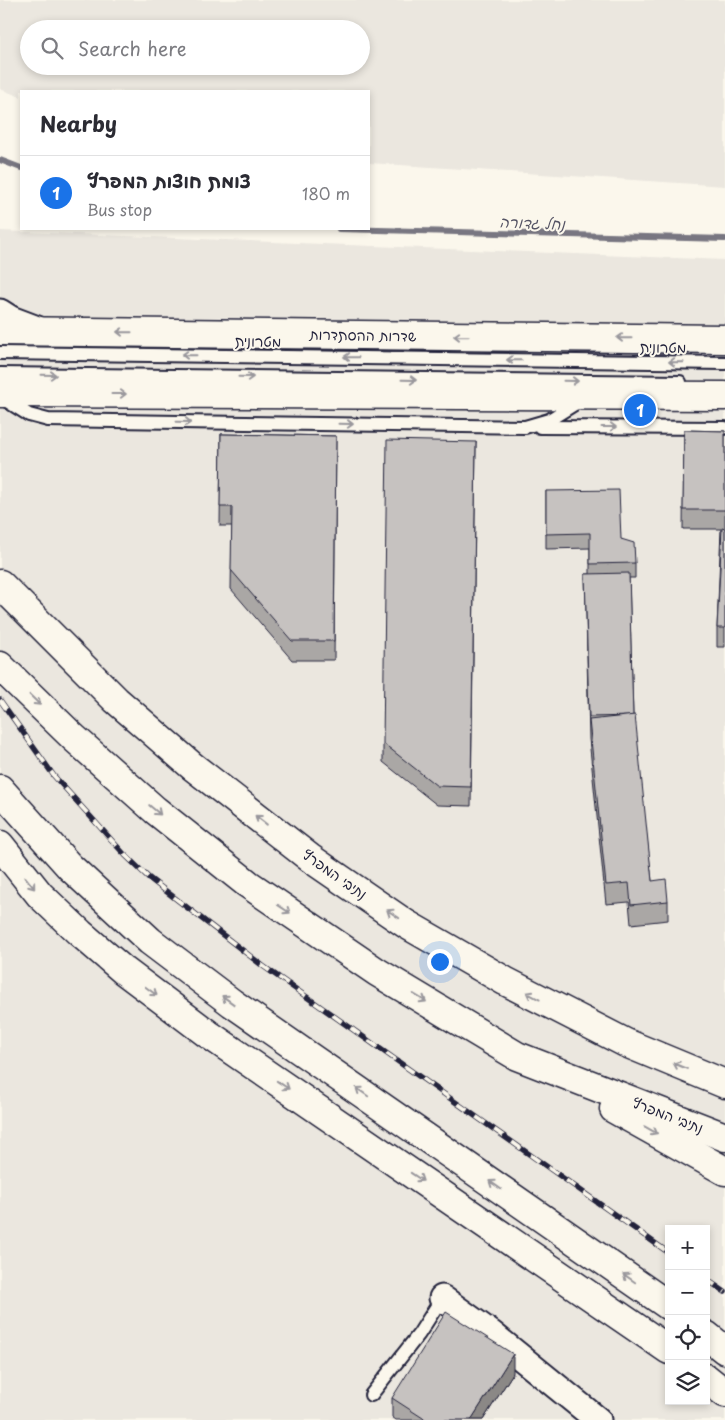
<!DOCTYPE html>
<html lang="en">
<head>
<meta charset="utf-8">
<style>
	body { margin:0; font-family:"Playpen Sans","Playpen Sans Hebrew",sans-serif; background:#f7f7f7; color:#2b2b33 }
	.controls { position:absolute; right:15px; bottom:15px; display:grid; overflow:hidden; border-radius:0px; box-shadow:0 2px 8px #0003 }
	.controls button { width:45px; height:45px; display:grid; place-items:center; padding:0; border:0; border-bottom:1px solid #e1e1e2; background:#fff; color:#2b2b33; font:25px sans-serif }
	.you { position:absolute; left:439px; top:961px; width:18px; height:18px; margin:-12px; border:4px solid #fff; border-radius:50%; background:#1a73e8; box-shadow:0 0 0 8px #1a73e833 }
	.badge { display:grid; place-items:center; width:32px; height:32px; border-radius:50%; background:#1a73e8; color:#fff; font-size:16px; font-weight:700 }
	.pin { position:absolute; translate:-50% -50%; border:2px solid #fff; box-shadow:0 1px 5px #0006 }
	.list { margin:0; padding:0; list-style:none }
	h2 { display:flex; justify-content:space-between; align-items:center; height:65px; margin:0; padding:0 20px; font-size:21px }
	h2 small { font-size:16px; font-weight:400; color:#7c7c81 }
	.list li { display:grid; grid-template-columns:32px 1fr auto; gap:15px; align-items:center; box-sizing:border-box; height:75px; padding:0 20px; border-top:1px solid #e1e1e2 }
	.list b { display:block; font-size:19px; white-space:nowrap }
	.list p { margin:0; font-size:16px; white-space:nowrap; color:#7c7c81 }
	.list em { font-size:16px; font-style:normal; color:#7c7c81 }
	.icon { flex:none; width:28px; height:28px; fill:none; stroke:currentColor; stroke-width:2; stroke-linecap:round; stroke-linejoin:round }
	.map { position:relative; flex:none; width:725px; height:1420px; overflow:hidden }
	.search { position:absolute; background:#fff; box-shadow:0 2px 8px #0003; left:20px; top:20px; width:350px; height:55px; display:flex; align-items:center; gap:12px; box-sizing:border-box; padding:0 18px; border-radius:28px; color:#7c7c81; font-size:19px }
	.panel { position:absolute; background:#fff; box-shadow:0 2px 8px #0003; left:20px; top:90px; width:350px; height:140px; border-radius:0px }
	.map>svg:first-child { display:block }
</style>
</head>
<body>
<div class="map">
<svg width="725" height="1420" viewBox="0 0 725 1420">
	<rect width="100%" height="100%" fill="#fbf7ec"/>
	<filter id="ink" filterUnits="userSpaceOnUse"><feTurbulence type="fractalNoise" baseFrequency=".02" numOctaves="2"/><feDisplacementMap in="SourceGraphic" scale="10" xChannelSelector="R" yChannelSelector="G"/><feConvolveMatrix kernelMatrix="1 2 1 2 8 2 1 2 1" color-interpolation-filters="sRGB"/></filter>
	<g filter="url(#ink)">
		<g fill="#ebe7df" fill-rule="evenodd">
			<path d="M 0,0 L 725,0 L 725,186 L 369,163 L 369,91 L 21,91 L 21,97 L 0,89 ZM 29,29 L 361,29 L 361,66 L 29,66 Z"/>
			<path d="M 0,231 L 725,260 L 725,1420 L 0,1420 ZM 669,1229 L 706,1229 L 706,1401 L 669,1401 Z"/>
		</g>
		<g fill="none" stroke-linecap="round" stroke-linejoin="round">
			<g stroke="#787681" stroke-width="6">
				<polyline points="0,160 21,168"/>
				<polyline points="339,229 725,239"/>
			</g>
			<g stroke="#22223b" stroke-width="16">
				<g id="service">
					<polyline points="0,353 725,363"/>
					<polyline points="0,374 680,382"/>
					<polyline points="2,398 29,415 48,420 525,427 549,420 581,400"/>
					<polyline points="540,427 725,428"/>
					<polyline points="371,1395 419,1334 442,1298"/>
				</g>
			</g>
			<g stroke="#22223b" stroke-width="29">
				<g id="minor">
					<polyline points="0,312 11,319 40,330"/>
					<polyline points="442,1298 492,1334 598,1420"/>
				</g>
			</g>
			<g stroke="#22223b" stroke-width="31">
				<g id="tertiary">
					<polyline points="0,789 70,867 150,941 232,1003 669,1306"/>
					<polyline points="0,845 40,895 80,933 123,970 208,1034 669,1350"/>
					<polyline points="706,1335 725,1350"/>
					<polyline points="706,1378 725,1393"/>
				</g>
			</g>
			<g stroke="#22223b" stroke-width="31">
				<g id="trunk">
					<polyline points="0,331 725,339"/>
					<polyline points="0,393 725,396"/>
				</g>
			</g>
			<g stroke="#22223b" stroke-width="31">
				<g id="motorway">
					<polyline points="0,584 116,700 192,766 310,858 406,924 505,981 626,1043 725,1084"/>
					<polyline points="0,666 73,737 155,810 248,884 377,972 517,1056 725,1137"/>
					<polyline points="614,1109 725,1171"/>
				</g>
			</g>
			<use href="#service" stroke="#fbf7ec" stroke-width="12"/>
			<use href="#minor" stroke="#fbf7ec" stroke-width="25"/>
			<use href="#tertiary" stroke="#fbf7ec" stroke-width="28"/>
			<use href="#trunk" stroke="#fbf7ec" stroke-width="28"/>
			<use href="#motorway" stroke="#fbf7ec" stroke-width="28"/>
			<g stroke="#22223b" stroke-width="5.5">
				<g id="rail">
					<polyline points="0,700 54,776 125,855 149,878 263,966 669,1253"/>
					<polyline points="706,1279 725,1292"/>
				</g>
			</g>
			<use href="#rail" stroke="#fbf7ec" stroke-width="4" stroke-dasharray="11" stroke-linecap="butt"/>
		</g>
		<g fill="#aaa7a5" stroke="#22223b">
			<polygon points="684,430 725,431 725,647 717,647 717,628 721,529 683,529"/>
			<polygon points="221,434 336,436 334,660 292,660 231,589 232,526 220,526"/>
			<polygon points="476,442 471,806 437,805 383,762 383,743"/>
			<polygon points="546,491 621,539 635,563 635,578 629,578 633,716 652,881 668,901 668,920 631,924 629,902 606,904 589,739 585,574 590,574 590,548 546,549"/>
			<polygon points="513,1373 483,1420 396,1420 392,1417 392,1398"/>
		</g>
		<polygon fill="#8b8886" stroke="#22223b" points="513,1354 513,1373 483,1420 471,1420"/>
		<g fill="#c6c2c0" stroke="#22223b">
			<polygon points="684,430 725,431 725,510 683,510"/>
			<polygon points="221,434 336,436 334,641 292,641 231,570 232,507 220,507"/>
			<polygon points="387,440 476,442 471,787 437,786 383,743"/>
			<polygon points="619,490 621,539 634,543 635,563 590,564 590,533 546,534 546,491"/>
			<polygon points="722,528 725,529 725,628 717,628"/>
			<polygon points="629,573 633,716 589,717 585,574"/>
			<polygon points="635,715 652,881 666,879 668,901 631,905 629,883 606,885 589,720"/>
			<polygon points="446,1312 513,1354 471,1420 426,1420 392,1398"/>
		</g>
		<defs><path id="oneway-shaft" d="M-6 0H5M1.5-3L5.5 0L1.5 3" fill="none" stroke-width="1.6" stroke-linecap="round" stroke-linejoin="round" transform="scale(1.25)"/></defs>
		<g stroke="#99979c">
			<use href="#oneway-shaft" transform="translate(124 332) rotate(-179)"/>
			<use href="#oneway-shaft" transform="translate(461 336) rotate(-179)"/>
			<use href="#oneway-shaft" transform="translate(624 338) rotate(-179)"/>
			<use href="#oneway-shaft" transform="translate(189 355) rotate(-179)"/>
			<use href="#oneway-shaft" transform="translate(351 357) rotate(-179)"/>
			<use href="#oneway-shaft" transform="translate(514 360) rotate(-179)"/>
			<use href="#oneway-shaft" transform="translate(676 362) rotate(-179)"/>
			<use href="#oneway-shaft" transform="translate(49 375) rotate(1)"/>
			<use href="#oneway-shaft" transform="translate(246 377) rotate(1)"/>
			<use href="#oneway-shaft" transform="translate(409 380) rotate(1)"/>
			<use href="#oneway-shaft" transform="translate(571 381) rotate(1)"/>
			<use href="#oneway-shaft" transform="translate(119 394)"/>
			<use href="#oneway-shaft" transform="translate(184 422) rotate(1)"/>
			<use href="#oneway-shaft" transform="translate(346 424) rotate(1)"/>
			<use href="#oneway-shaft" transform="translate(609 427)"/>
			<use href="#oneway-shaft" transform="translate(35 700) rotate(44)"/>
			<use href="#oneway-shaft" transform="translate(155 810) rotate(40)"/>
			<use href="#oneway-shaft" transform="translate(261 820) rotate(-142)"/>
			<use href="#oneway-shaft" transform="translate(30 883) rotate(52)"/>
			<use href="#oneway-shaft" transform="translate(284 909) rotate(34)"/>
			<use href="#oneway-shaft" transform="translate(393 914) rotate(-146)"/>
			<use href="#oneway-shaft" transform="translate(151 991) rotate(37)"/>
			<use href="#oneway-shaft" transform="translate(533 996) rotate(-152)"/>
			<use href="#oneway-shaft" transform="translate(420 998) rotate(31)"/>
			<use href="#oneway-shaft" transform="translate(228 1000) rotate(-144)"/>
			<use href="#oneway-shaft" transform="translate(680 1066) rotate(-157)"/>
			<use href="#oneway-shaft" transform="translate(283 1085) rotate(34)"/>
			<use href="#oneway-shaft" transform="translate(362 1092) rotate(-145)"/>
			<use href="#oneway-shaft" transform="translate(651 1130) rotate(29)"/>
			<use href="#oneway-shaft" transform="translate(417 1177) rotate(34)"/>
			<use href="#oneway-shaft" transform="translate(495 1185) rotate(-145)"/>
			<use href="#oneway-shaft" transform="translate(629 1278) rotate(-145)"/>
		</g>
	</g>
	<g text-anchor="middle" dominant-baseline="central" stroke-width="4" stroke-linejoin="round" paint-order="stroke">
		<g font-size="14" fill="#22223b" stroke="#fbf7ec">
			<text transform="translate(363 335) rotate(1)">שדרות ההסתדרות</text>
			<text transform="translate(258 341) rotate(1)">מטרונית</text>
			<text transform="translate(663 347) rotate(1)">מטרונית</text>
			<text transform="translate(335 874) rotate(35)">נתיבי המפרץ</text>
			<text transform="translate(668 1115) rotate(21)">נתיבי המפרץ</text>
		</g>
		<g font-size="15" font-style="italic" fill="#545364" stroke="#fbf7ec">
			<text transform="translate(532 222) rotate(2)">נחל גדורה</text>
		</g>
	</g>
</svg>
<div class="controls">
<button>+</button>
<button>−</button>
<button><svg class="icon" aria-label="locate" viewBox="0 0 24 24"><circle cx="12" cy="12" r="6"/><path d="M12 2v4M12 18v4M2 12h4M18 12h4"/></svg></button>
<button><svg class="icon" aria-label="layers" viewBox="0 0 24 24"><path d="M12 4l9 5-9 5-9-5zM3 14l9 5 9-5"/></svg></button>
</div>
<div class="you"></div>
<div class="pin badge" style="left:640px;top:410px">1</div>
<div class="search"><svg class="icon" aria-label="search" viewBox="0 0 24 24"><circle cx="10" cy="10" r="6"/><path d="M15 15l6 6"/></svg>Search here</div>
<section class="panel">
<h2>Nearby<small></small></h2>
<ul class="list">
<li><span class="badge">1</span><div><b>צומת חוצות המפרץ</b><p>Bus stop</p></div><em>180 m</em></li>
</ul>
</section>
</div>
</body>
</html>
